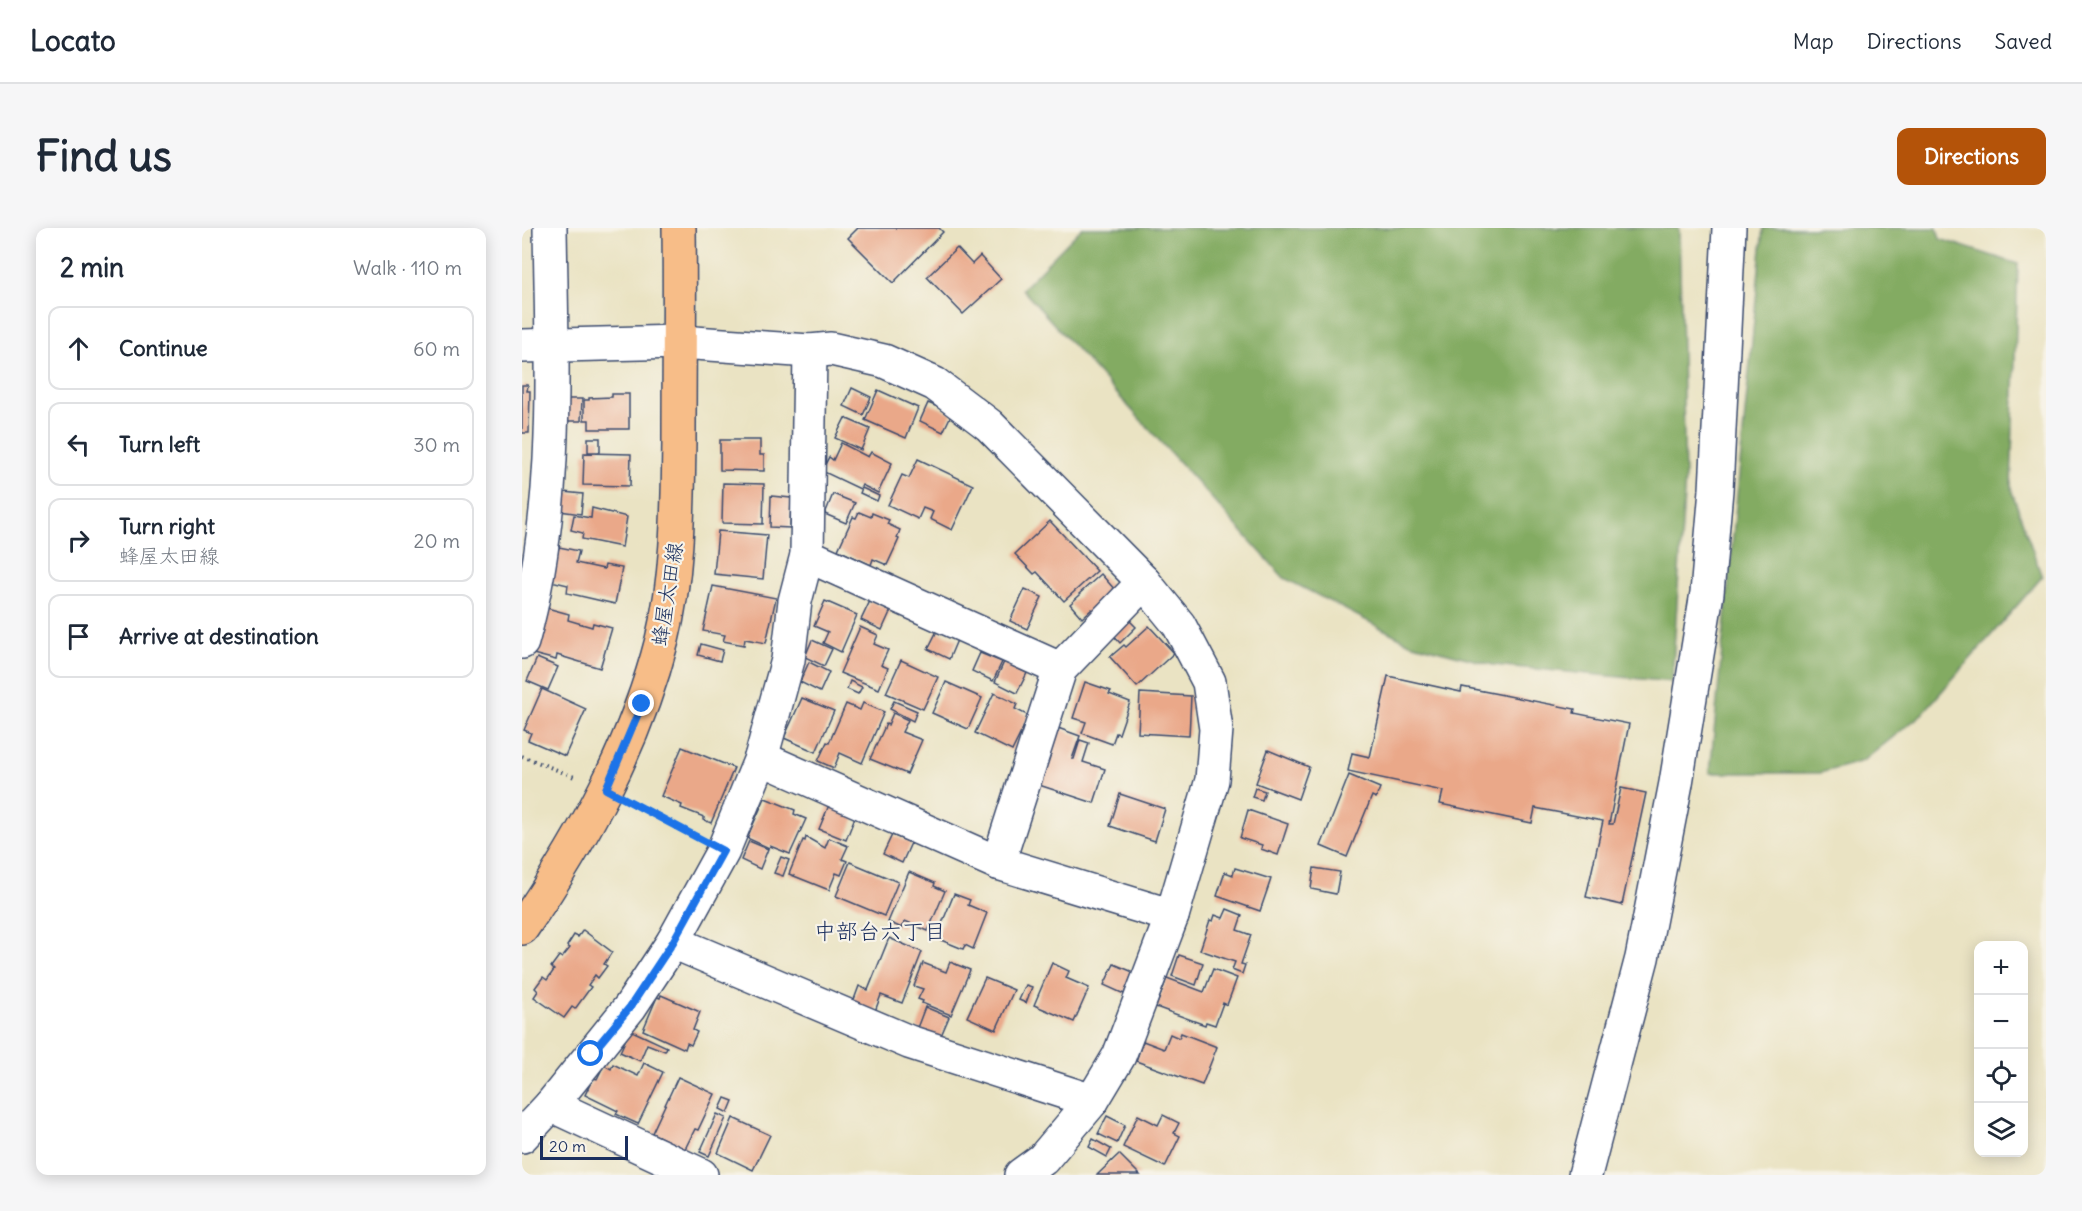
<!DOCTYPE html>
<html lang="en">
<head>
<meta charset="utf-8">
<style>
	body { margin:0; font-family:Delius,"Klee One",sans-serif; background:#f6f6f7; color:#1f2937 }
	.controls { position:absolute; right:18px; bottom:18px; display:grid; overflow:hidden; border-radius:12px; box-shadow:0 3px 15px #0003 }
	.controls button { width:54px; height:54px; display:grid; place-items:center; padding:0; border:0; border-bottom:2px solid #e0e1e3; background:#fff; color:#1f2937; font:30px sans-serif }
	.scale { position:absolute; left:18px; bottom:15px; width:88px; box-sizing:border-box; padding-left:6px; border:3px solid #1b2f5e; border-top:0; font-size:16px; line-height:21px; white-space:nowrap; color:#1b2f5e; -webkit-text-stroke:4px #f7f3e8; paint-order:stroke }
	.stop { position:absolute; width:18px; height:18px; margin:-14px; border:4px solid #1a73e8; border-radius:50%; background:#fff }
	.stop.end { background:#1a73e8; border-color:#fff; box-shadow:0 2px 6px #0008 }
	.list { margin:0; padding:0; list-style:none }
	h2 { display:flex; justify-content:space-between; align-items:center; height:78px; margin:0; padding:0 24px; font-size:26px }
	h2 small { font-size:20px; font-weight:400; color:#747a83 }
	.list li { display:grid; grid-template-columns:39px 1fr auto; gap:18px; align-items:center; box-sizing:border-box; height:84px; margin:0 12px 12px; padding:0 12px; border:2px solid #e0e1e3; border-radius:12px }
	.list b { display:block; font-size:22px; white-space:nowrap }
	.list p { margin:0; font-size:20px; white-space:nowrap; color:#747a83 }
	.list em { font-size:20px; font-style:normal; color:#747a83 }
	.icon { flex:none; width:33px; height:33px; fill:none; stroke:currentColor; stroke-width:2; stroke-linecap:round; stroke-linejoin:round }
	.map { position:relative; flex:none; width:1524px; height:947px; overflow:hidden; border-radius:12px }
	header { display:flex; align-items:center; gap:36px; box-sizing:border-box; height:84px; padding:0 30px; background:#fff; border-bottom:2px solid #e0e1e3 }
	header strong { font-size:28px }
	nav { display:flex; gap:33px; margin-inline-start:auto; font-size:21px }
	.intro { display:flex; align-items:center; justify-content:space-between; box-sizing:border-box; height:144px; padding:0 36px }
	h1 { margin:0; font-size:42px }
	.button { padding:15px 27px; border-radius:12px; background:#b45309; color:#fff; font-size:21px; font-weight:700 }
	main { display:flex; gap:36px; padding:0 36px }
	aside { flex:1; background:#fff; border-radius:12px; box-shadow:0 3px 15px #0003 }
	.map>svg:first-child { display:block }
</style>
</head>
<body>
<header>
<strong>Locato</strong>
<nav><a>Map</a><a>Directions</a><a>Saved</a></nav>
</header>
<div class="intro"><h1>Find us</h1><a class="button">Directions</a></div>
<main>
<aside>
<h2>2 min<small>Walk · 110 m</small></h2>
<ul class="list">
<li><svg class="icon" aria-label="ahead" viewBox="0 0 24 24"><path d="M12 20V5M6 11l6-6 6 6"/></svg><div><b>Continue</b></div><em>60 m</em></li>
<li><svg class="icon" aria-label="left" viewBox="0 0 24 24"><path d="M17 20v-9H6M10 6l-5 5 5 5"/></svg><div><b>Turn left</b></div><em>30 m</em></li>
<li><svg class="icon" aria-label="right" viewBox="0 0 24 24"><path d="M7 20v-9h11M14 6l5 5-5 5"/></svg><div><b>Turn right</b><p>蜂屋太田線</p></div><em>20 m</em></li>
<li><svg class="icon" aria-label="arrive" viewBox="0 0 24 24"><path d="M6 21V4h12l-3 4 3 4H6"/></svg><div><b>Arrive at destination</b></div></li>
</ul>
</aside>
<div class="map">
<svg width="1524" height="947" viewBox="0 0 1524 947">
	<rect width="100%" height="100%" fill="#f7f3e8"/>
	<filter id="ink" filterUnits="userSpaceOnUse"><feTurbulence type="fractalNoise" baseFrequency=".0167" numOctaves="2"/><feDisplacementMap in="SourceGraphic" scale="12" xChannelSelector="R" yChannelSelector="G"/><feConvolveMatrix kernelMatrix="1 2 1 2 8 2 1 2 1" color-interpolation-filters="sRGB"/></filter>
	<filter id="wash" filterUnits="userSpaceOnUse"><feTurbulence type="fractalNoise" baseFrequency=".008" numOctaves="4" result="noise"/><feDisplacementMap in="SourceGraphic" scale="24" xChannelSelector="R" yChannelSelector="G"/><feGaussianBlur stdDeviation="1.35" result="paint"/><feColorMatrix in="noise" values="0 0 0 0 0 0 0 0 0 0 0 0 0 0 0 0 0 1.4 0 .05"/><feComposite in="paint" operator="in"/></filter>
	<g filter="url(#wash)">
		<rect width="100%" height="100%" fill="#eae3c3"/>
		<g fill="#83ab62" stroke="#4f6d60" stroke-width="1.5">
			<polygon points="560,0 1157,0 1163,250 1150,454 971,437 888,415 762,350 500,61"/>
			<polygon points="1241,0 1415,0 1418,11 1496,36 1489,261 1520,349 1400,486 1341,533 1298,545 1188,545"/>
		</g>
		<g id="blocks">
			<g fill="#eaa889">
				<polygon points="336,0 417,0 421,4 371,55 326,10"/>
				<polygon points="435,20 450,36 458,28 479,51 441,86 405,49"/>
				<polygon points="0,157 6,157 5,163 8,163 7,205 0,205"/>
				<polygon points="330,160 349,169 341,187 322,178"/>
				<polygon points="356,162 396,180 384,210 343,192"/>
				<polygon points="90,166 107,166 107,201 67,201 67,192 62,192 62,172 67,172 67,170 90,169"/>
				<polygon points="41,171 60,171 59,193 41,193"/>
				<polygon points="406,175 430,185 421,204 398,193"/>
				<polygon points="323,190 348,201 339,222 313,210"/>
				<rect x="66" y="210" width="12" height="14"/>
				<polygon points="198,212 238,212 238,227 242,227 242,243 198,242"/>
				<polygon points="319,215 346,229 349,224 370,235 356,265 340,257 338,261 300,243 307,229 311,232"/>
				<polygon points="62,225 109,226 108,258 61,257"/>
				<polygon points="396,231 451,257 430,302 408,291 411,284 401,280 396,291 366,277 380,247 387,250"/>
				<polygon points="201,255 242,256 241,296 200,295"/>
				<polygon points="340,260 357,268 355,273 338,265"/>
				<polygon points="41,264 61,266 59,286 38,283"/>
				<polygon points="311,266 333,275 324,295 303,286"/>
				<polygon points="249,268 269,270 268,300 248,299"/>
				<polygon points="70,280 105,289 100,319 60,311 61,305 49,302 52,287 69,290"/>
				<polygon points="337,284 349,289 350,285 367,292 365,296 378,302 375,310 377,311 365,337 351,331 349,337 316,322 331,289 334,290"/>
				<polygon points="528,293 575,343 542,373 515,344 512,346 493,326"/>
				<polygon points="196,303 245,307 241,351 192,346"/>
				<polygon points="37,319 57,323 54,335 82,341 83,337 100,340 93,376 45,365 46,357 29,353"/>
				<polygon points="579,346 594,363 572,383 570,381 560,390 548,376 558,367 557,366"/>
				<polygon points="191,358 254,370 244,415 223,411 222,417 201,413 203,407 181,403"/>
				<polygon points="503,361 520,369 505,401 488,393"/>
				<polygon points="303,373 335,387 319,424 301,415 306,404 292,398"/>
				<polygon points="348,373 369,382 360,402 339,392"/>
				<polygon points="25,380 47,386 46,392 70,399 71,395 90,400 78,440 35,427 34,432 11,426"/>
				<polygon points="607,392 614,399 598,415 591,407"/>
				<polygon points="627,398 652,425 615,459 588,429 602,417 604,419"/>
				<polygon points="338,399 356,407 352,416 366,422 359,437 366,440 357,461 318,445"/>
				<polygon points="415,403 435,412 427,431 406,421"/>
				<polygon points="290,412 310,421 302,438 283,429"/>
				<polygon points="179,416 201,422 198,433 176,427"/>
				<polygon points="458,425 480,434 471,453 450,443"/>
				<polygon points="15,430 36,439 26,462 5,453"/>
				<polygon points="379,432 416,449 401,481 364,465"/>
				<polygon points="287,434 307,444 298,464 278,454"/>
				<polygon points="482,434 505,445 495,465 473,454"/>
				<polygon points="866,448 939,464 940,459 1053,481 1052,485 1107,496 1087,596 1091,596 1099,560 1124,565 1100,677 1064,669 1081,593 1013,580 1010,595 918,576 921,563 826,543 830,525 848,529"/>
				<polygon points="328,453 340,459 336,466 325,461"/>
				<polygon points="424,454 460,470 446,501 410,485"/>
				<polygon points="563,454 589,463 587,466 608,474 597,506 594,505 590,516 560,505 564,494 551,490"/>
				<polygon points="20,461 64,481 43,528 6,512 9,505 2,502"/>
				<polygon points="472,465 495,476 493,481 507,488 490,523 453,505"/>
				<polygon points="618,465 669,468 667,508 616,505"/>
				<polygon points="280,470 312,483 294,524 262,510"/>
				<polygon points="372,473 395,483 391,493 368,481"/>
				<polygon points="341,475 362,484 340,535 318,525 312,540 296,533 305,514 307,515 324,476 338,482"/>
				<polygon points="371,485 386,492 380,504 400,512 385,546 348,531 364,496 366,497"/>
				<polygon points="536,500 558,508 550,531 552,531 558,512 567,515 561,534 583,541 572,575 517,557"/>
				<polygon points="160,519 212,540 189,595 182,592 182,589 159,580 160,577 139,568"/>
				<polygon points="746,522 787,539 776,571 734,555"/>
				<polygon points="827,547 858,560 854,570 850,568 825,629 799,618"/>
				<polygon points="733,560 743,563 740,572 730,569"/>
				<polygon points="598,566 643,581 633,613 588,598"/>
				<polygon points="243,570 273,582 272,586 284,591 268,626 248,618 247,620 225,610"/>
				<polygon points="307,577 333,589 324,612 297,601"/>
				<polygon points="726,582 766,596 756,627 739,621 740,617 718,610"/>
				<polygon points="370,607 389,615 380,635 361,626"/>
				<polygon points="284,609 303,620 307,610 326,618 320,631 325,633 319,647 314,645 307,662 267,646 281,612 283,613"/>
				<polygon points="227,613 246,621 238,641 219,632"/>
				<polygon points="259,629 267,632 261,648 252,645"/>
				<polygon points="328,634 376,654 362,688 314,668"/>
				<polygon points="713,640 749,651 738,683 695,668 703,644 711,647"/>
				<polygon points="792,640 818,644 814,666 789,661"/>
				<polygon points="387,644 413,655 412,658 423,663 406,703 383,693 380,700 366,694"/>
				<polygon points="432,666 448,672 446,677 465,685 451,721 443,717 441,721 414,710"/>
				<polygon points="705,681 720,687 715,702 729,707 719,736 723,737 720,746 710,742 713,734 678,722 688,692 691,693 693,687 701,690"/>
				<polygon points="61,702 90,724 82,736 85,738 76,750 73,747 66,757 69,759 53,781 50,779 42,790 12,769 16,763 13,760 21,749 25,752 32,742 29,739 37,728 40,730 48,720 45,718 52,707 56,709"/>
				<polygon points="367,710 400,724 380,775 359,767 352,786 330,777 337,758 346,762"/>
				<polygon points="657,727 681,735 674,757 650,748"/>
				<polygon points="428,734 448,742 429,787 400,775 401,773 396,771 401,761 392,758 401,735 424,744"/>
				<polygon points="530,735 547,743 544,750 567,760 552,794 512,777"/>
				<polygon points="592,736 611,744 602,766 582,757"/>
				<polygon points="691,741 715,750 705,777 701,775 693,797 684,794 683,797 634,779 645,750 682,764"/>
				<polygon points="463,750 492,762 474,802 445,789"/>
				<polygon points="504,757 510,759 504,775 497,772"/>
				<polygon points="139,767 178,784 171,802 175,804 169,817 165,815 163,821 121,802 135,769 138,770"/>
				<polygon points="403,779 427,789 418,810 395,800"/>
				<polygon points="108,802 145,819 143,823 125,816 118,833 98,824"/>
				<polygon points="659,805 695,819 680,857 614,833 621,813 642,821 648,806 657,810"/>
				<polygon points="122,835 141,844 116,896 94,886 96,883 63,867 71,850 75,851 82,837 89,841 91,836 116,848"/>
				<polygon points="156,849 193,866 176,902 173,901 163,921 130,905"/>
				<polygon points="203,870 211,873 206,885 198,881"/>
				<polygon points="195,886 204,890 187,928 178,924"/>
				<polygon points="616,887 636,897 641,887 657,895 652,905 658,908 643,939 601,919"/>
				<polygon points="585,888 603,897 595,915 576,906"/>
				<polygon points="211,890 248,907 231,942 196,925"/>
				<polygon points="571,911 589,921 585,929 567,919"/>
				<polygon points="597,926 618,947 575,947"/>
			</g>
		</g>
	</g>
	<g filter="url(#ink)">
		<use href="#blocks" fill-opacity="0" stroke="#3a4a6d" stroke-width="1.5"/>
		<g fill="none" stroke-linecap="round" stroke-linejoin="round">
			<g stroke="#3a4a6d" stroke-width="36">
				<g id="minor">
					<polyline points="0,118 158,114 288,123 309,121 362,133 413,156 467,197 622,354 657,397 687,454 694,501 690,552 650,688 597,828 570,873 521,931 499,947"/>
					<polyline points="285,327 538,441"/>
					<path d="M 0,414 C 38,280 30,138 28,0"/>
					<polyline points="239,530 476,635 650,688"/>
					<polyline points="476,635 538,441 622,354"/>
					<polyline points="151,714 387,814 570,873"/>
					<polyline points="29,877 179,947"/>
					<polyline points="0,908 29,877 108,779 151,714 201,623 239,530 266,432 273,373 285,327 288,123"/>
					<polyline points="1063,947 1120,730 1154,555 1185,365 1194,262 1207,0"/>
				</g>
			</g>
			<g stroke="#3a4a6d" stroke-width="36">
				<path id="major" d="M 0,700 C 61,611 113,517 140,412 C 156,347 156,279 157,213 C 157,142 158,71 157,0"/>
			</g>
			<g stroke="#3a4a6d" stroke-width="4" stroke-dasharray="1.5 4.5" stroke-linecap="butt">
				<polyline points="0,528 55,550"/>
				<polyline points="111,575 173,608"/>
			</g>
			<use href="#minor" stroke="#fff" stroke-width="33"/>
			<use href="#major" stroke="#f7bd88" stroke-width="33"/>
		</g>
	</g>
	<g fill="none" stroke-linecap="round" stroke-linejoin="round" filter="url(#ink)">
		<polyline stroke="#1a73e8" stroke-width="8" points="69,826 108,779 151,714 201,623 84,561 120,476"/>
	</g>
	<g text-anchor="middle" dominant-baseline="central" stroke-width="4.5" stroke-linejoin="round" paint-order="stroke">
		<g font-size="21" fill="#1b2f5e" stroke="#f7f3e8">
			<text transform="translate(145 366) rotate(-81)">蜂屋太田線</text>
		</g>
		<g font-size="22" fill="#1b2f5e" stroke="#f7f3e8">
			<text x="358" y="703">中部台六丁目</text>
		</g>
	</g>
</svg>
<div class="controls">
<button>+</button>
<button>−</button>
<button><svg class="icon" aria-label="locate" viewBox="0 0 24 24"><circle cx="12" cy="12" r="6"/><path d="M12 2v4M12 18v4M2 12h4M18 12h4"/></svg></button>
<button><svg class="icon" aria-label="layers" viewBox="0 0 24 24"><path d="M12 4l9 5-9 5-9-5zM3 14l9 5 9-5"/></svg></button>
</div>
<div class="scale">20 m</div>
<div class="stop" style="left:69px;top:826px"></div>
<div class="stop end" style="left:120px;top:476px"></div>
</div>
</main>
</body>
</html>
